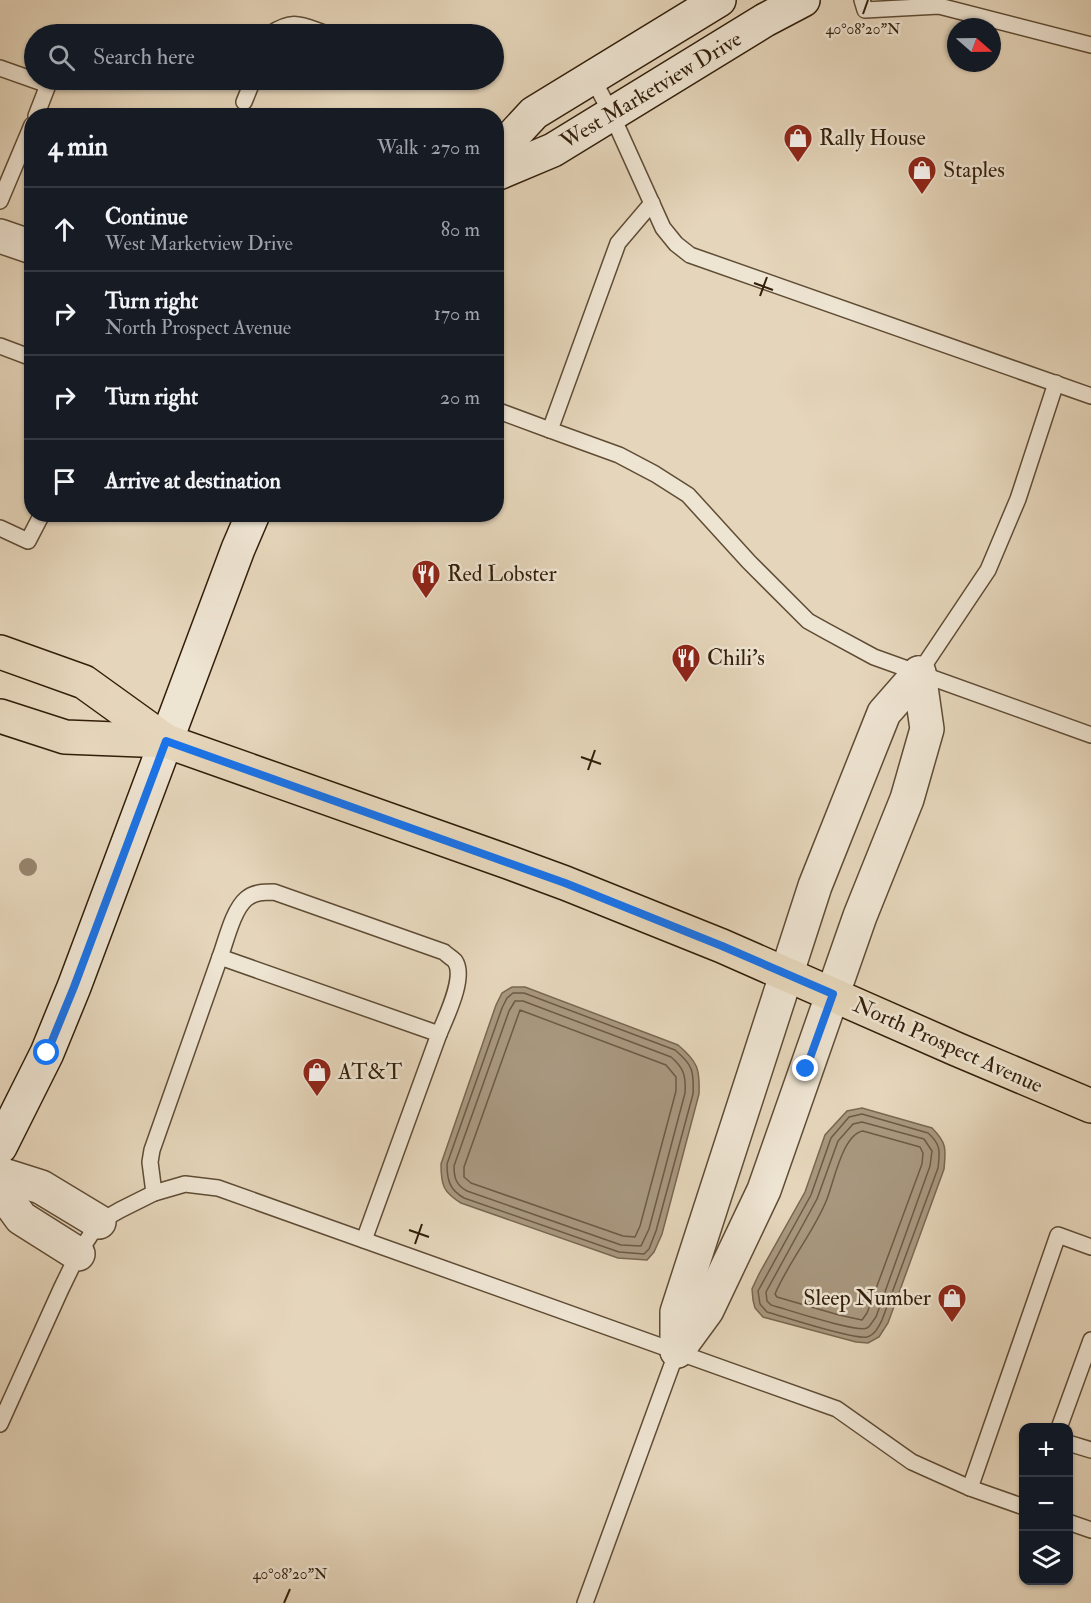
<!DOCTYPE html>
<html lang="en">
<head>
<meta charset="utf-8">
<style>
	body { margin:0; font-family:"IM FELL Double Pica",serif; background:#242831; color:#f1f3f6 }
	.controls { position:absolute; right:18px; bottom:18px; display:grid; overflow:hidden; border-radius:12px; box-shadow:0 2px 4px #0004 }
	.controls button { width:54px; height:54px; display:grid; place-items:center; padding:0; border:0; border-bottom:2px solid #363941; background:#171b24; color:#f1f3f6; font:30px sans-serif }
	.compass { position:absolute; left:947px; top:18px; width:54px; height:54px; border-radius:50%; background:#171b24; box-shadow:0 2px 4px #0004; rotate:110deg }
	.stop { position:absolute; width:18px; height:18px; margin:-14px; border:4px solid #1a73e8; border-radius:50%; background:#fff }
	.stop.end { background:#1a73e8; border-color:#fff; box-shadow:0 2px 6px #0008 }
	.list { margin:0; padding:0; list-style:none }
	h2 { display:flex; justify-content:space-between; align-items:center; height:78px; margin:0; padding:0 24px; font-size:26px }
	h2 small { font-size:20px; font-weight:400; color:#9ea1a6 }
	.list li { display:grid; grid-template-columns:39px 1fr auto; gap:18px; align-items:center; box-sizing:border-box; height:84px; padding:0 24px; border-top:2px solid #363941 }
	.list b { display:block; font-size:22px; white-space:nowrap }
	.list p { margin:0; font-size:20px; white-space:nowrap; color:#9ea1a6 }
	.list em { font-size:20px; font-style:normal; color:#9ea1a6 }
	.icon { flex:none; width:33px; height:33px; fill:none; stroke:currentColor; stroke-width:2; stroke-linecap:round; stroke-linejoin:round }
	.map { position:relative; flex:none; width:1091px; height:1603px; overflow:hidden }
	.search { position:absolute; background:#171b24; box-shadow:0 2px 4px #0004; left:24px; top:24px; width:480px; height:66px; display:flex; align-items:center; gap:15px; box-sizing:border-box; padding:0 21px; border-radius:33px; color:#9ea1a6; font-size:22px }
	.panel { position:absolute; background:#171b24; box-shadow:0 2px 4px #0004; left:24px; top:108px; width:480px; height:414px; border-radius:24px }
	.map>svg:first-child { display:block }
</style>
</head>
<body>
<div class="map">
<svg width="1091" height="1603" viewBox="0 0 1091 1603">
	<rect width="100%" height="100%" fill="#e5d5ba"/>
	<filter id="stains"><feTurbulence type="fractalNoise" baseFrequency=".00333" numOctaves="4"/><feColorMatrix values="0 0 0 0 .2 0 0 0 0 .09 0 0 0 0 .02 0 0 0 .5 -.17"/></filter>
	<radialGradient id="worn" r=".72"><stop offset=".6" stop-color="#630" stop-opacity="0"/><stop offset="1" stop-color="#630" stop-opacity=".3"/></radialGradient>
	<g fill="#a8977e" stroke="#79674f" stroke-width="1.5">
		<path d="M 512,987 L 525,987 L 678,1045 C 698,1062 700,1069 699,1094 L 662,1234 L 654,1252 L 647,1260 L 618,1258 L 461,1203 C 443,1192 441,1185 441,1164 L 496,1005 L 502,993 Z"/>
		<path d="M 862,1108 L 932,1128 C 947,1143 946,1149 944,1169 L 888,1323 L 879,1337 L 868,1343 L 856,1342 L 763,1317 L 755,1308 L 753,1300 L 752,1289 L 759,1274 L 805,1192 L 825,1135 L 847,1111 Z"/>
	</g>
	<g fill="none" stroke-linecap="round" stroke-linejoin="round">
		<g stroke="#6d5a44" stroke-width="1.5">
			<path d="M 513,993 L 524,993 L 675,1050 C 693,1065 694,1071 693,1094 L 656,1231 L 649,1249 L 644,1254 L 619,1252 L 464,1198 C 450,1190 447,1181 447,1164 L 502,1008 L 507,998 Z"/>
			<path d="M 515,1001 L 523,1001 L 671,1057 C 684,1068 686,1076 685,1093 L 649,1229 L 641,1246 L 621,1245 L 467,1191 C 456,1185 454,1178 454,1166 L 509,1011 Z"/>
			<polygon points="520,1010 666,1065 676,1077 676,1091 640,1226 635,1237 623,1236 471,1183 464,1177 464,1167"/>
			<path d="M 862,1114 L 928,1133 C 941,1144 940,1152 938,1168 L 882,1320 C 879,1326 875,1335 867,1337 C 853,1340 785,1317 767,1312 L 760,1304 L 758,1291 L 811,1195 L 831,1138 L 849,1117 Z"/>
			<path d="M 862,1122 L 924,1139 L 932,1151 L 930,1166 L 876,1317 C 873,1320 871,1326 867,1328 C 857,1333 786,1309 771,1305 L 767,1301 L 766,1292 L 817,1199 L 838,1141 L 853,1124 Z"/>
			<path d="M 863,1131 L 920,1147 L 923,1153 L 922,1164 L 867,1313 L 862,1320 L 839,1315 L 777,1297 L 775,1294 C 789,1261 814,1232 827,1199 C 834,1181 843,1134 863,1131 Z"/>
		</g>
		<g stroke="#5f4c35" stroke-width="18">
			<g id="service">
				<polyline points="862,0 865,10 939,6 1091,45"/>
				<path d="M 270,34 C 294,18 301,25 327,34"/>
				<polyline points="0,68 48,85 36,116"/>
				<polyline points="592,77 611,113 663,228 676,244 690,255 1091,396"/>
				<polyline points="244,102 253,80"/>
				<polyline points="0,201 32,125"/>
				<polyline points="652,203 618,243 550,430 619,455 655,474 688,495 749,562 808,621 826,631 874,657 1091,735"/>
				<polyline points="0,346 32,358"/>
				<polyline points="496,410 550,430"/>
				<polyline points="0,528 28,541 42,514"/>
				<polyline points="919,673 988,570 1018,499 1056,383"/>
				<path d="M 220,957 C 226,941 233,910 246,899 C 254,892 264,892 274,892 L 444,952 C 447,955 452,958 455,961 C 466,977 446,1017 439,1034"/>
				<polyline points="154,1193 150,1162 152,1150 220,957 439,1034 364,1240"/>
				<polyline points="0,1424 61,1289 78,1254 99,1222 120,1210 154,1193 185,1184 218,1188 837,1409 912,1462 970,1488 1024,1507"/>
				<polyline points="1059,1428 1091,1340"/>
				<polyline points="1068,1443 1091,1450"/>
				<polyline points="970,1488 1058,1235 1091,1247"/>
				<polyline points="1068,1522 1091,1530"/>
				<polyline points="585,1603 677,1351"/>
			</g>
		</g>
		<g stroke="#5f4c35" stroke-width="36">
			<g id="tertiary">
				<polyline points="0,236 32,247"/>
				<polyline points="0,1174 41,1187 99,1222"/>
				<polyline points="0,1189 21,1218 78,1254"/>
				<polyline points="677,1351 707,1310 764,1190 860,916 907,799 927,729 919,673"/>
				<polyline points="677,1351 677,1312 815,886 884,713 919,673"/>
			</g>
		</g>
		<g stroke="#321e09" stroke-width="36">
			<g id="secondary">
				<polyline points="496,154 534,113 719,0"/>
				<polyline points="496,174 553,150 765,20 803,0"/>
				<polyline points="0,1147 47,1053 74,987 238,549 253,514"/>
			</g>
		</g>
		<g stroke="#321e09" stroke-width="36">
			<g id="primary">
				<polyline points="0,652 84,682 166,741"/>
				<polyline points="0,716 65,737 166,741 508,862 565,883 722,946 956,1049 1091,1106"/>
			</g>
		</g>
		<use href="#service" stroke="#eee4d2" stroke-width="15"/>
		<use href="#tertiary" stroke="#eee4d2" stroke-width="33"/>
		<use href="#secondary" stroke="#eee4d2" stroke-width="33"/>
		<use href="#primary" stroke="#e5d5ba" stroke-width="33"/>
	</g>
	<circle fill="#97856d" cx="28" cy="867" r="9"/>
	<g fill="none" stroke-linecap="round" stroke-linejoin="round">
		<polyline stroke="#1a73e8" stroke-width="8" points="47,1053 74,987 166,741 565,883 722,946 833,994 806,1069"/>
	</g>
	<path fill="none" stroke="#321e09" stroke-width="2" d="M 863,14 L 868,0M 754,283 L 773,290M 760,296 L 767,277M 581,757 L 601,764M 588,770 L 595,750M 409,1230 L 429,1237M 415,1244 L 422,1224M 284,1603 L 290,1589"/>
	<defs>
		<g id="shop-pin" transform="scale(1.5)"><path d="M0 17L-7.5 6A9.5 9.5 0 1 1 7.5 6Z" fill="#8f2418" stroke="#eee4d2"/><path d="M-5-2.5h2.3a2.7 3.5 0 0 1 5.4 0H5L5.5 6h-11ZM-1.5-2.5h3a1.5 2.3 0 0 0-3 0Z" fill="#fff"/></g>
		<g id="restaurant-pin" transform="scale(1.5)"><path d="M0 17L-7.5 6A9.5 9.5 0 1 1 7.5 6Z" fill="#8f2418" stroke="#eee4d2"/><path d="M-5-6h1v4h1v-4h1v4h1v-4h1v5L-1.5 .5V6h-2V.5L-5-1ZM5-6V6H3V1.5H1.5Q1.5-4 5-6Z" fill="#fff"/></g>
	</defs>
	<g fill-rule="evenodd">
		<use href="#shop-pin" x="798" y="138"/>
		<use href="#shop-pin" x="922" y="170"/>
		<use href="#restaurant-pin" x="426" y="574"/>
		<use href="#restaurant-pin" x="686" y="658"/>
		<use href="#shop-pin" x="317" y="1072"/>
		<use href="#shop-pin" x="952" y="1298"/>
	</g>
	<g text-anchor="middle" dominant-baseline="central" stroke-width="5" stroke-linejoin="round" paint-order="stroke">
		<g font-size="22" fill="#321e09" stroke="#eee4d2">
			<text transform="translate(651 90) rotate(-31)">West Marketview Drive</text>
			<text transform="translate(948 1045) rotate(24)">North Prospect Avenue</text>
		</g>
		<g font-size="22" fill="#321e09" stroke="#eee4d2" text-anchor="start">
			<text x="819" y="138">Rally House</text>
			<text x="943" y="170">Staples</text>
			<text x="447" y="574">Red Lobster</text>
			<text x="707" y="658">Chili's</text>
			<text x="338" y="1072">AT&amp;T</text>
			<text x="931" y="1298" text-anchor="end">Sleep Number</text>
		</g>
	</g>
	<g font-size="15" text-anchor="middle" fill="#321e09" stroke="#eee4d2" stroke-width="5" stroke-linejoin="round" paint-order="stroke">
		<text x="863" y="34">40°08'20"N</text>
		<text x="290" y="1579">40°08'20"N</text>
	</g>
	<rect width="100%" height="100%" filter="url(#stains)"/>
	<rect width="100%" height="100%" fill="url(#worn)"/>
</svg>
<div class="controls">
<button>+</button>
<button>−</button>
<button><svg class="icon" aria-label="layers" viewBox="0 0 24 24"><path d="M12 4l9 5-9 5-9-5zM3 14l9 5 9-5"/></svg></button>
</div>
<svg class="compass" viewBox="-18 -18 36 36"><path d="M0-13l5 13h-10z" fill="#e53935"/><path d="M0 13l5-13h-10z" fill="#9ea1a6"/></svg>
<div class="stop" style="left:47px;top:1053px"></div>
<div class="stop end" style="left:806px;top:1069px"></div>
<div class="search"><svg class="icon" aria-label="search" viewBox="0 0 24 24"><circle cx="10" cy="10" r="6"/><path d="M15 15l6 6"/></svg>Search here</div>
<section class="panel">
<h2>4 min<small>Walk · 270 m</small></h2>
<ul class="list">
<li><svg class="icon" aria-label="ahead" viewBox="0 0 24 24"><path d="M12 20V5M6 11l6-6 6 6"/></svg><div><b>Continue</b><p>West Marketview Drive</p></div><em>80 m</em></li>
<li><svg class="icon" aria-label="right" viewBox="0 0 24 24"><path d="M7 20v-9h11M14 6l5 5-5 5"/></svg><div><b>Turn right</b><p>North Prospect Avenue</p></div><em>170 m</em></li>
<li><svg class="icon" aria-label="right" viewBox="0 0 24 24"><path d="M7 20v-9h11M14 6l5 5-5 5"/></svg><div><b>Turn right</b></div><em>20 m</em></li>
<li><svg class="icon" aria-label="arrive" viewBox="0 0 24 24"><path d="M6 21V4h12l-3 4 3 4H6"/></svg><div><b>Arrive at destination</b></div></li>
</ul>
</section>
</div>
</body>
</html>
